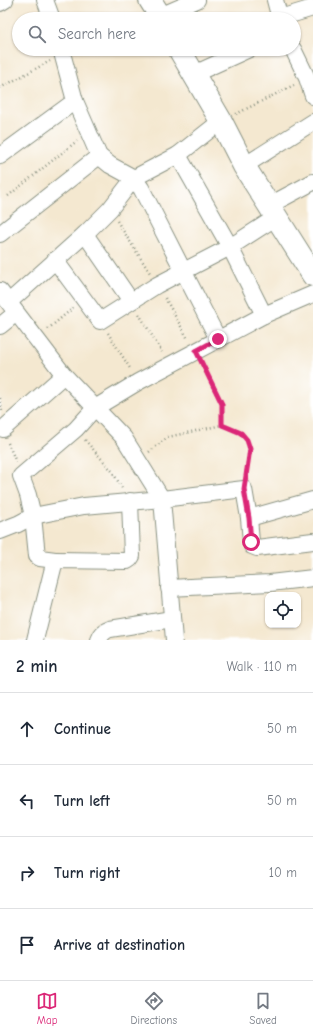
<!DOCTYPE html>
<html lang="en">
<head>
<meta charset="utf-8">
<style>
	body { margin:0; font-family:"Comic Neue",sans-serif; background:#f6f6f7; color:#1f2937 }
	.controls { position:absolute; right:12px; bottom:12px; display:grid; overflow:hidden; border-radius:8px; box-shadow:0 1px 3px #0004 }
	.controls button { width:36px; height:36px; display:grid; place-items:center; padding:0; border:0; border-bottom:1px solid #e0e1e3; background:#fff; color:#1f2937; font:20px sans-serif }
	.stop { position:absolute; width:12px; height:12px; margin:-9px; border:3px solid #db2777; border-radius:50%; background:#fff }
	.stop.end { background:#db2777; border-color:#fff; box-shadow:0 1px 4px #0008 }
	.list { margin:0; padding:0; list-style:none }
	h2 { display:flex; justify-content:space-between; align-items:center; height:52px; margin:0; padding:0 16px; font-size:17px }
	h2 small { font-size:13px; font-weight:400; color:#747a83 }
	.list li { display:grid; grid-template-columns:26px 1fr auto; gap:12px; align-items:center; box-sizing:border-box; height:72px; padding:0 16px; border-top:1px solid #e0e1e3 }
	.list b { display:block; font-size:15px; white-space:nowrap }
	.list em { font-size:13px; font-style:normal; color:#747a83 }
	.icon { flex:none; width:22px; height:22px; fill:none; stroke:currentColor; stroke-width:2; stroke-linecap:round; stroke-linejoin:round }
	.map { position:relative; flex:none; width:313px; height:640px; overflow:hidden }
	.search { position:absolute; background:#fff; box-shadow:0 1px 3px #0004; left:12px; right:12px; top:12px; height:44px; display:flex; align-items:center; gap:10px; box-sizing:border-box; padding:0 14px; border-radius:22px; color:#747a83; font-size:15px }
	.sheet { height:340px; background:#fff }
	nav { display:flex; justify-content:space-around; align-items:center; box-sizing:border-box; height:56px; border-top:1px solid #e0e1e3; background:#fff; font-size:11px; color:#747a83 }
	nav a { display:grid; justify-items:center; gap:2px }
	nav .on { color:#db2777 }
	.map>svg:first-child { display:block }
</style>
</head>
<body>
<div class="map">
<svg width="313" height="640" viewBox="0 0 313 640">
	<rect width="100%" height="100%" fill="#fff"/>
	<filter id="ink" filterUnits="userSpaceOnUse"><feTurbulence type="fractalNoise" baseFrequency=".025" numOctaves="2"/><feDisplacementMap in="SourceGraphic" scale="8" xChannelSelector="R" yChannelSelector="G"/><feConvolveMatrix kernelMatrix="1 2 1 2 8 2 1 2 1" color-interpolation-filters="sRGB"/></filter>
	<filter id="wash" filterUnits="userSpaceOnUse"><feTurbulence type="fractalNoise" baseFrequency=".012" numOctaves="4" result="noise"/><feDisplacementMap in="SourceGraphic" scale="16" xChannelSelector="R" yChannelSelector="G"/><feGaussianBlur stdDeviation="0.9" result="paint"/><feColorMatrix in="noise" values="0 0 0 0 0 0 0 0 0 0 0 0 0 0 0 0 0 1.4 0 .05"/><feComposite in="paint" operator="in"/></filter>
	<g filter="url(#wash)">
		<rect width="100%" height="100%" fill="#f4e8d0"/>
	</g>
	<g filter="url(#ink)">
		<g fill="none" stroke-linecap="round" stroke-linejoin="round">
			<g stroke="#8a9282" stroke-width="18">
				<g id="minor">
					<polyline points="45,0 52,19"/>
					<polyline points="275,0 280,19"/>
					<polyline points="0,3 5,0"/>
					<polyline points="160,16 197,0"/>
					<polyline points="280,18 313,8"/>
					<polyline points="61,49 75,101 99,156 110,165 134,178 141,188 218,339"/>
					<polyline points="293,49 307,78 313,96"/>
					<polyline points="194,74 249,49"/>
					<polyline points="178,155 230,247 264,315"/>
					<polyline points="0,156 75,101"/>
					<polyline points="244,166 313,122"/>
					<polyline points="268,206 313,182"/>
					<polyline points="0,234 99,156"/>
					<polyline points="85,234 131,301"/>
					<polyline points="55,260 100,321 157,285 230,247 275,218"/>
					<polyline points="0,291 64,375 124,438 162,499 174,640"/>
					<polyline points="9,302 85,234 110,209 134,178 178,155 221,121"/>
					<polyline points="0,326 16,313"/>
					<polyline points="3,429 64,375"/>
					<polyline points="249,518 251,542 252,546 257,548 313,541"/>
					<polyline points="0,531 18,524 33,516 84,506 162,499 244,489 249,518 313,500"/>
					<polyline points="55,560 40,558 37,556 33,516 28,495 21,476 76,429 95,408 138,382 264,315 313,294"/>
					<polyline points="169,588 270,583 313,578"/>
					<polyline points="35,640 55,560 127,561 130,559 132,556 130,501"/>
					<path d="M 99,640 C 101,634 104,631 110,629 L 172,619"/>
				</g>
			</g>
			<g stroke="#8a9282" stroke-width="24">
				<g id="secondary">
					<polyline points="150,0 162,19"/>
					<polyline points="179,49 221,121 244,166 313,275"/>
				</g>
			</g>
			<g stroke="#8a9282" stroke-width="2.5" stroke-dasharray="1 3" stroke-linecap="butt">
				<polyline points="0,88 50,61"/>
				<polyline points="236,114 294,85"/>
				<polyline points="8,196 77,141"/>
				<polyline points="117,221 150,273"/>
				<polyline points="165,298 188,339"/>
				<polyline points="139,314 162,352"/>
				<polyline points="48,329 73,308"/>
				<polyline points="108,333 131,370"/>
				<polyline points="202,364 222,404 222,425"/>
				<polyline points="0,398 2,411"/>
				<polyline points="85,440 112,471 122,488"/>
				<polyline points="8,443 16,462"/>
				<polyline points="149,452 168,437 222,425 241,433 247,440 249,449 246,474"/>
			</g>
			<use href="#minor" stroke="#fff" stroke-width="16"/>
			<use href="#secondary" stroke="#fff" stroke-width="22"/>
		</g>
	</g>
	<g fill="none" stroke-linecap="round" stroke-linejoin="round" filter="url(#ink)">
		<polyline stroke="#db2777" stroke-width="5" points="218,339 196,351 222,404 222,425 241,433 247,440 250,449 244,489 249,518 251,542"/>
	</g>
</svg>
<div class="controls">
<button><svg class="icon" aria-label="locate" viewBox="0 0 24 24"><circle cx="12" cy="12" r="6"/><path d="M12 2v4M12 18v4M2 12h4M18 12h4"/></svg></button>
</div>
<div class="stop" style="left:251px;top:542px"></div>
<div class="stop end" style="left:218px;top:339px"></div>
<div class="search"><svg class="icon" aria-label="search" viewBox="0 0 24 24"><circle cx="10" cy="10" r="6"/><path d="M15 15l6 6"/></svg>Search here</div>
</div>
<section class="sheet">
<h2>2 min<small>Walk · 110 m</small></h2>
<ul class="list">
<li><svg class="icon" aria-label="ahead" viewBox="0 0 24 24"><path d="M12 20V5M6 11l6-6 6 6"/></svg><div><b>Continue</b></div><em>50 m</em></li>
<li><svg class="icon" aria-label="left" viewBox="0 0 24 24"><path d="M17 20v-9H6M10 6l-5 5 5 5"/></svg><div><b>Turn left</b></div><em>50 m</em></li>
<li><svg class="icon" aria-label="right" viewBox="0 0 24 24"><path d="M7 20v-9h11M14 6l5 5-5 5"/></svg><div><b>Turn right</b></div><em>10 m</em></li>
<li><svg class="icon" aria-label="arrive" viewBox="0 0 24 24"><path d="M6 21V4h12l-3 4 3 4H6"/></svg><div><b>Arrive at destination</b></div></li>
</ul>
</section>
<nav>
<a class="on"><svg class="icon" aria-label="map" viewBox="0 0 24 24"><path d="M3 6l6-2 6 2 6-2v14l-6 2-6-2-6 2zM9 4v14M15 6v14"/></svg>Map</a>
<a><svg class="icon" aria-label="directions" viewBox="0 0 24 24"><path d="M12 3l9 9-9 9-9-9zM9 14v-3h6M13 9l2 2-2 2"/></svg>Directions</a>
<a><svg class="icon" aria-label="saved" viewBox="0 0 24 24"><path d="M7 4h10v16l-5-4-5 4z"/></svg>Saved</a>
</nav>
</body>
</html>
